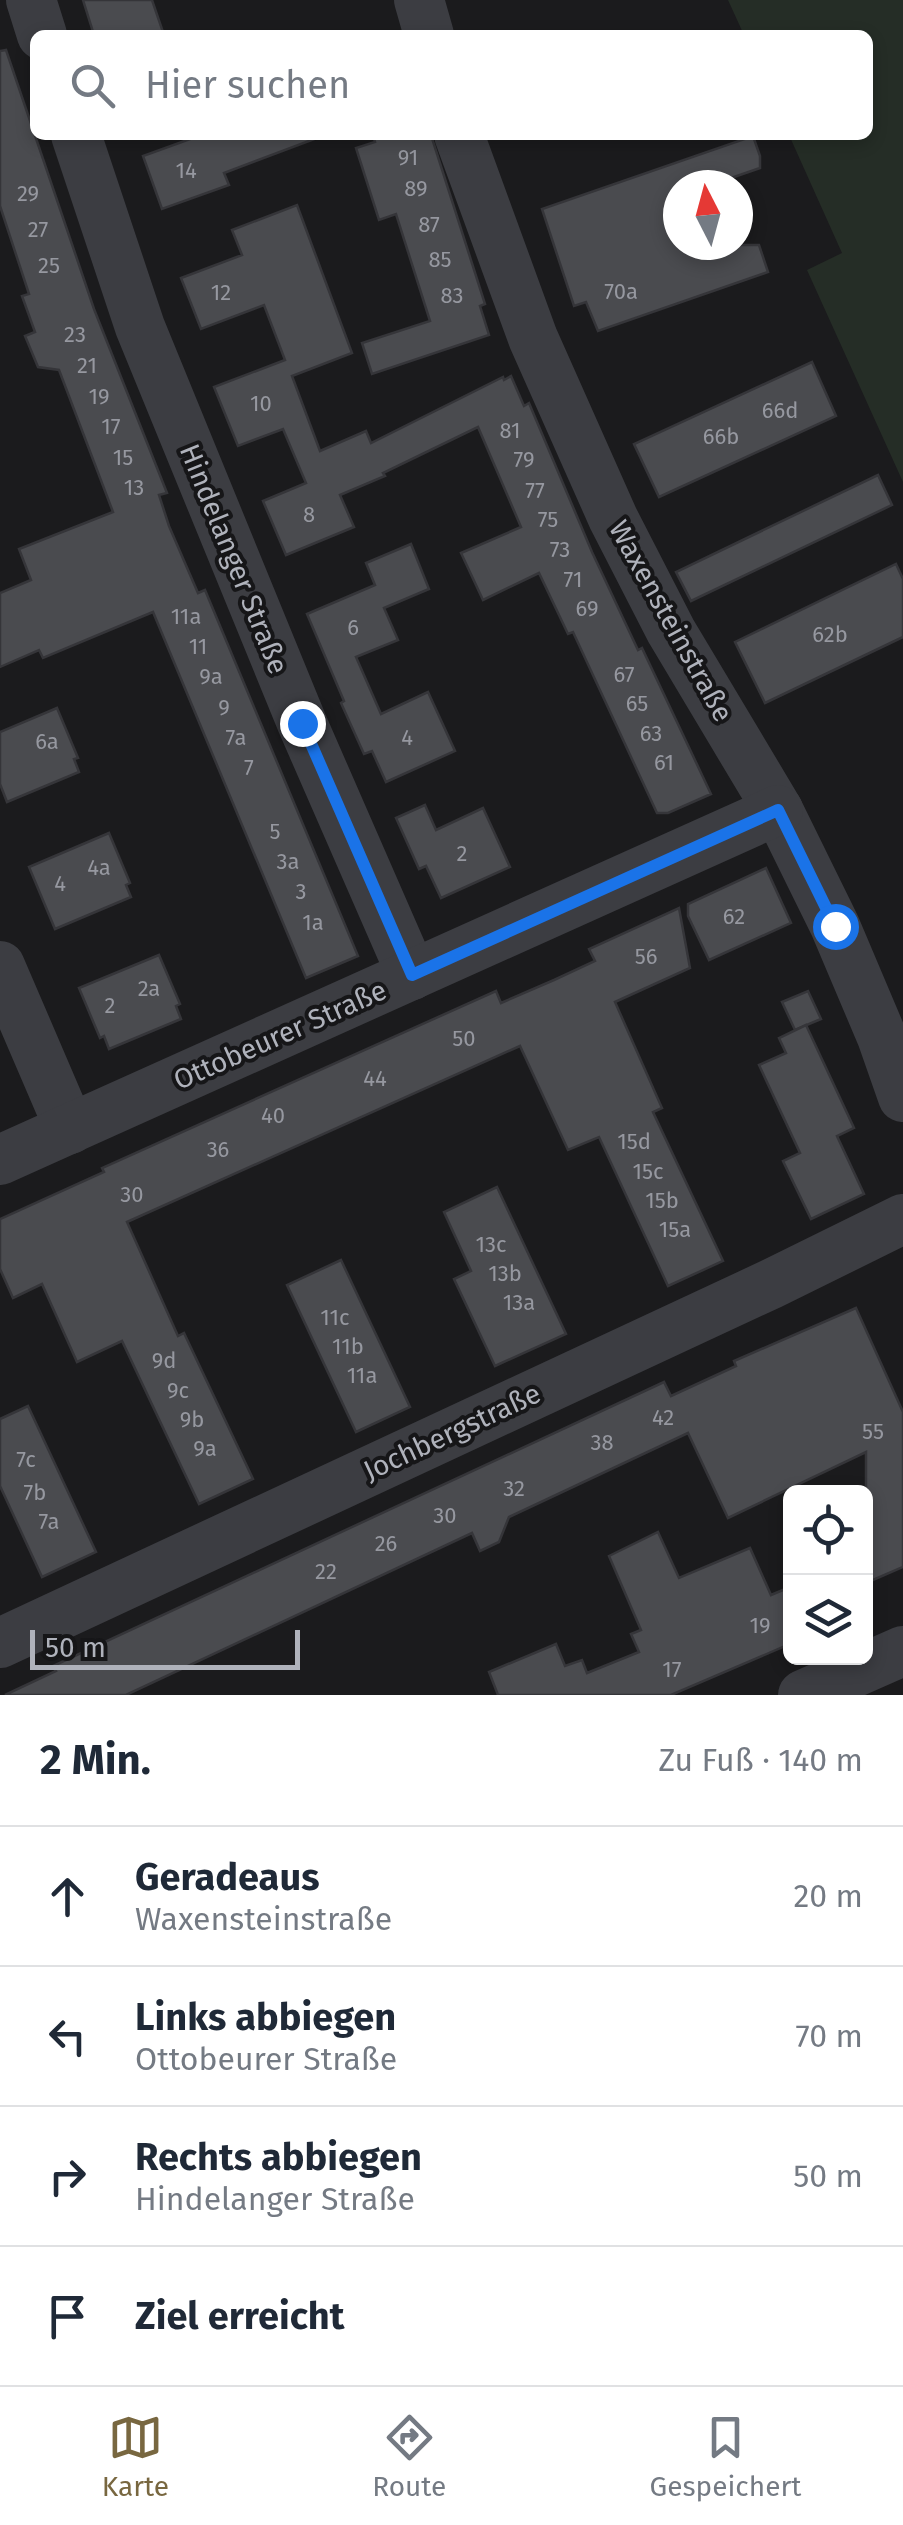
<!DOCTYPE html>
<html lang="de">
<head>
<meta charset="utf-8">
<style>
	body { margin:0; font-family:"Fira Sans",sans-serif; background:#f6f6f7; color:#1f2937 }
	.controls { position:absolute; right:30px; bottom:30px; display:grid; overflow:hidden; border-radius:15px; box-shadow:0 5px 15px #0003 }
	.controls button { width:90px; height:90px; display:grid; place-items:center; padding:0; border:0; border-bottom:2px solid #e0e1e3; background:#fff; color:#1f2937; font:50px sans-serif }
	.compass { position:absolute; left:663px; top:170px; width:90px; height:90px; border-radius:50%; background:#fff; box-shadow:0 5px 15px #0003; rotate:354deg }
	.scale { position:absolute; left:30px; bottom:25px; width:270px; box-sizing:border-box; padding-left:10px; border:5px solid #afb2bb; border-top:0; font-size:28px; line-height:35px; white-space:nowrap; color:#afb2bb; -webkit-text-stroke:8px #161618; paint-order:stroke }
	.stop { position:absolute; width:30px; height:30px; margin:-22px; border:8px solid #1a73e8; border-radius:50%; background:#fff }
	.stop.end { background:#1a73e8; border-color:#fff; box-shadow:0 2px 10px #0008 }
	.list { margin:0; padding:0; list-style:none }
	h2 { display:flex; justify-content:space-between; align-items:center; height:130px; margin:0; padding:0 40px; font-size:42px }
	h2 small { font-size:32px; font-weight:400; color:#747a83 }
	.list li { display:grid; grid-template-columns:65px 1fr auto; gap:30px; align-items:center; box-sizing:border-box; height:140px; padding:0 40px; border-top:2px solid #e0e1e3 }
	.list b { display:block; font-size:38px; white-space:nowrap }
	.list p { margin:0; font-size:32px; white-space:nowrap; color:#747a83 }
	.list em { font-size:32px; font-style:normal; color:#747a83 }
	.icon { flex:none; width:55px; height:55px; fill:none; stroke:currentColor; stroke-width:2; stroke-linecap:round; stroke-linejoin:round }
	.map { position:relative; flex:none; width:903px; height:1695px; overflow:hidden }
	.search { position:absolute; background:#fff; box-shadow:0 5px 15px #0003; left:30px; right:30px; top:30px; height:110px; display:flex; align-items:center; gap:25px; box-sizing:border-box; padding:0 35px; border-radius:15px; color:#747a83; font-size:38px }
	.sheet { height:690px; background:#fff }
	nav { display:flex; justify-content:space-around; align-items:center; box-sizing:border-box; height:140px; border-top:2px solid #e0e1e3; background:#fff; font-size:28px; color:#747a83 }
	nav a { display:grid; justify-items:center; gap:5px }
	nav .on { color:#786740 }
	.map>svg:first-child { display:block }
</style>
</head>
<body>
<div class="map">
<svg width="903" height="1695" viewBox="0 0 903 1695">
	<rect width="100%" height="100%" fill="#1b1b1d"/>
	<polygon fill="#252d26" points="728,0 903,0 903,482 807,270 842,253 789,135 868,135 868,35 744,35"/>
	<g fill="#4a4b4f" stroke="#353539" stroke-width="2.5">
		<polygon points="83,0 152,0 164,35 94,35"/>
		<polygon points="6,50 94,309 167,493 159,495 169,526 198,593 205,590 358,956 306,978 153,612 43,658 39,650 0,667 0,593 31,580 19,549 113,512 59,370 38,367 25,336 35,332 22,296 29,294 0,206 0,51"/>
		<polygon points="201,135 316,135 317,138 224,173 229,185 162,209 143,156"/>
		<polygon points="373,135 431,135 485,304 480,306 489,335 372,374 362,343 430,321 396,214 379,220 356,148 375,142"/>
		<polygon points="753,136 760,156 760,168 711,185 678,185 678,196 674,198 678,210 678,245 759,245 768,272 598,331 586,302 574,306 542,209"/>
		<polygon points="297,205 352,353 292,376 320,451 366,431 371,443 503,377 504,380 511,376 524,406 529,403 592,552 638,650 642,648 711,794 668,813 657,813 573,632 568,634 539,573 483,600 461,553 521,527 478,427 383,473 385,476 340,495 354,527 286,555 263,501 306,483 283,429 238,446 214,387 285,360 264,305 201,329 181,278 242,255 232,230"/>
		<polygon points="812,362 836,416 659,497 634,444"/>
		<polygon points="878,475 892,505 691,601 676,572"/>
		<polygon points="411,544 429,589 384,608 398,640 356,657 381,714 428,692 455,751 386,782 372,751 364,754 341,703 344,701 307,614 375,585 366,563"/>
		<polygon points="896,564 903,579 903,637 765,703 735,642"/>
		<polygon points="57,708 78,758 74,759 79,772 7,802 0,784 0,732"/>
		<polygon points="425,805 436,830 483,808 510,867 441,898 426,866 419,869 396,818"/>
		<polygon points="109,833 130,883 126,885 131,897 55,929 29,867"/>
		<polygon points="766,868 791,923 709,960 688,916 688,904"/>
		<polygon points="679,908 690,968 615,1002 662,1108 653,1112 723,1261 668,1286 599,1137 568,1150 520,1046 127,1222 178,1336 184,1333 253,1479 199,1504 122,1341 77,1362 42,1284 13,1298 0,1269 0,1219 104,1172 102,1168 496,991 501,1003 554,980 595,961 589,949"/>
		<polygon points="159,955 180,1004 176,1006 181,1019 109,1049 104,1036 100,1038 79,988"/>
		<polygon points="808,991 821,1019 795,1030 782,1002"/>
		<polygon points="806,1025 854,1128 837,1136 864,1194 811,1219 783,1161 800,1153 759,1065 786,1053 779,1038"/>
		<polygon points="497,1187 566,1334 495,1366 454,1279 471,1271 444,1212"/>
		<polygon points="341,1260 410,1407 356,1432 287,1285"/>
		<polygon points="856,1308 903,1412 903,1567 866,1583 866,1452 728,1518 688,1433 509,1517 499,1542 480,1551 472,1533 126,1695 5,1695 56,1671 53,1666 664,1382 671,1396 736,1366 734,1361"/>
		<polygon points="28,1406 96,1552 42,1577 0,1486 0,1419"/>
		<polygon points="658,1532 679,1578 750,1548 771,1595 790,1587 790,1644 671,1695 498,1695 489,1672 556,1644 565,1666 582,1660 587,1673 639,1652 631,1634 641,1630 609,1556"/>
	</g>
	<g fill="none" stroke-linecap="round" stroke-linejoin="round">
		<g stroke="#3c3d42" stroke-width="50">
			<polyline points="31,0 42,35"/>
			<polyline points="419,0 429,35"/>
			<polyline points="76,135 140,327 302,723 412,975"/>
			<polyline points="459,135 533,338 613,518 671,631 778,810 835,926 882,1037 903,1097"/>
			<polyline points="0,966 70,1129"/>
			<polyline points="0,1160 778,810"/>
			<polyline points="0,1643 771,1284 903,1219"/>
			<polyline points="803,1695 903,1651"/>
		</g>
	</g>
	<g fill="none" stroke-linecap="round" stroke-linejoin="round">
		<polyline stroke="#1a73e8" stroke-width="12" points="302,723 412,975 778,810 835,926"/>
	</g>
	<g text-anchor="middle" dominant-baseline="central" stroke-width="8" stroke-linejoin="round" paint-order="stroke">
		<g font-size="22" fill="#9698a0">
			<text x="408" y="157">91</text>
			<text x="186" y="170">14</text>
			<text x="416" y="188">89</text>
			<text x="28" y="193">29</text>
			<text x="429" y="224">87</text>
			<text x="38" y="229">27</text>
			<text x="440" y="259">85</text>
			<text x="49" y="265">25</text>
			<text x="621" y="291">70a</text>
			<text x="221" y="292">12</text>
			<text x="452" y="295">83</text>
			<text x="75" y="334">23</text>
			<text x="87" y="365">21</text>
			<text x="99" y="396">19</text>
			<text x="261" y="403">10</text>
			<text x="780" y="410">66d</text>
			<text x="111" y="426">17</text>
			<text x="510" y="430">81</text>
			<text x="721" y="436">66b</text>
			<text x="123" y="457">15</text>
			<text x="524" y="459">79</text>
			<text x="134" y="487">13</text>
			<text x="535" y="490">77</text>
			<text x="309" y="514">8</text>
			<text x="548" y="519">75</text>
			<text x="560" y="549">73</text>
			<text x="573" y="579">71</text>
			<text x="587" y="608">69</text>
			<text x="186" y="616">11a</text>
			<text x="353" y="627">6</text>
			<text x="830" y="634">62b</text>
			<text x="198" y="646">11</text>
			<text x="624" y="674">67</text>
			<text x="211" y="676">9a</text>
			<text x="637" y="703">65</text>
			<text x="224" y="707">9</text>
			<text x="651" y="733">63</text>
			<text x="236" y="737">7a</text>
			<text x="407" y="737">4</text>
			<text x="47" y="741">6a</text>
			<text x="664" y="762">61</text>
			<text x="249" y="767">7</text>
			<text x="275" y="831">5</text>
			<text x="462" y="853">2</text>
			<text x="288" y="861">3a</text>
			<text x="99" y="867">4a</text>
			<text x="60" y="883">4</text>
			<text x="301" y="891">3</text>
			<text x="734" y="916">62</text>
			<text x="313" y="922">1a</text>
			<text x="646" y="956">56</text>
			<text x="149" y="988">2a</text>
			<text x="110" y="1005">2</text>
			<text x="464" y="1038">50</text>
			<text x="375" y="1078">44</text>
			<text x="273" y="1115">40</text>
			<text x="634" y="1141">15d</text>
			<text x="218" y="1149">36</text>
			<text x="648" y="1171">15c</text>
			<text x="132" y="1194">30</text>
			<text x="662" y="1200">15b</text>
			<text x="675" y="1229">15a</text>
			<text x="491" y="1244">13c</text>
			<text x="505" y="1273">13b</text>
			<text x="519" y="1302">13a</text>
			<text x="335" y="1317">11c</text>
			<text x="348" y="1346">11b</text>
			<text x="164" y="1360">9d</text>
			<text x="362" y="1375">11a</text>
			<text x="178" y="1390">9c</text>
			<text x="663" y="1417">42</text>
			<text x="192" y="1419">9b</text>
			<text x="873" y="1431">55</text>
			<text x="602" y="1442">38</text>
			<text x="205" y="1448">9a</text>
			<text x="26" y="1459">7c</text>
			<text x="514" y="1488">32</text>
			<text x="35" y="1492">7b</text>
			<text x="445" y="1515">30</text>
			<text x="49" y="1521">7a</text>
			<text x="386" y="1543">26</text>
			<text x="326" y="1571">22</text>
			<text x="760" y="1625">19</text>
			<text x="672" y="1669">17</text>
		</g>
		<g font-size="28" fill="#afb2bb" stroke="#161618">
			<text transform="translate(234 559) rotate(68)">Hindelanger Straße</text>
			<text transform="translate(671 621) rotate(61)">Waxensteinstraße</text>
			<text transform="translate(280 1035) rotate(-24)">Ottobeurer Straße</text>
			<text transform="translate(452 1432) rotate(-25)">Jochbergstraße</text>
		</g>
	</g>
</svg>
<div class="controls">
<button><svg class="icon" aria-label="locate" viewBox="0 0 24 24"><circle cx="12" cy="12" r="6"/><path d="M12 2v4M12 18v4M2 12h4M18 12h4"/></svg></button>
<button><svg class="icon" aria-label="layers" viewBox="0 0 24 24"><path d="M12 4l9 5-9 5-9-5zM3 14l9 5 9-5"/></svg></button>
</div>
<svg class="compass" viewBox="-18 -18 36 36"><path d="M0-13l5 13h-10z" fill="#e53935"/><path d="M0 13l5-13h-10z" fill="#747a83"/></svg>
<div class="scale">50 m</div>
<div class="stop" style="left:835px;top:926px"></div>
<div class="stop end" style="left:302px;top:723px"></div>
<div class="search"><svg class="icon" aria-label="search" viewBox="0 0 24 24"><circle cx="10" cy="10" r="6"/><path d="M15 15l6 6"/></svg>Hier suchen</div>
</div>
<section class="sheet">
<h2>2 Min.<small>Zu Fuß · 140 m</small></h2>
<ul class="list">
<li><svg class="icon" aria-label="ahead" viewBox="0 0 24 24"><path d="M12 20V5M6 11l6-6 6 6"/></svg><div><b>Geradeaus</b><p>Waxensteinstraße</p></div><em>20 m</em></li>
<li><svg class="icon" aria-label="left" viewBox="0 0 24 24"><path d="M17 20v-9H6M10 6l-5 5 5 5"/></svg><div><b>Links abbiegen</b><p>Ottobeurer Straße</p></div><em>70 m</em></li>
<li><svg class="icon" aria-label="right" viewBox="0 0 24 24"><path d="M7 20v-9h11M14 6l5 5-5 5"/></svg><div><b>Rechts abbiegen</b><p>Hindelanger Straße</p></div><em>50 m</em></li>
<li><svg class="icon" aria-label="arrive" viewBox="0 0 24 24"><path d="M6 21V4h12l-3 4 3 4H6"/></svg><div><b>Ziel erreicht</b></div></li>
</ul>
</section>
<nav>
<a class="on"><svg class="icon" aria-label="map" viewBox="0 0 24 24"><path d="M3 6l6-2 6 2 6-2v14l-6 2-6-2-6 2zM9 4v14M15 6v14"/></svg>Karte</a>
<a><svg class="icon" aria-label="directions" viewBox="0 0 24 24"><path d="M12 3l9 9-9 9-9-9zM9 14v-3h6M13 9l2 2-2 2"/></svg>Route</a>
<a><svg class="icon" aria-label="saved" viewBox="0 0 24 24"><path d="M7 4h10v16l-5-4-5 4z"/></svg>Gespeichert</a>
</nav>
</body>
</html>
